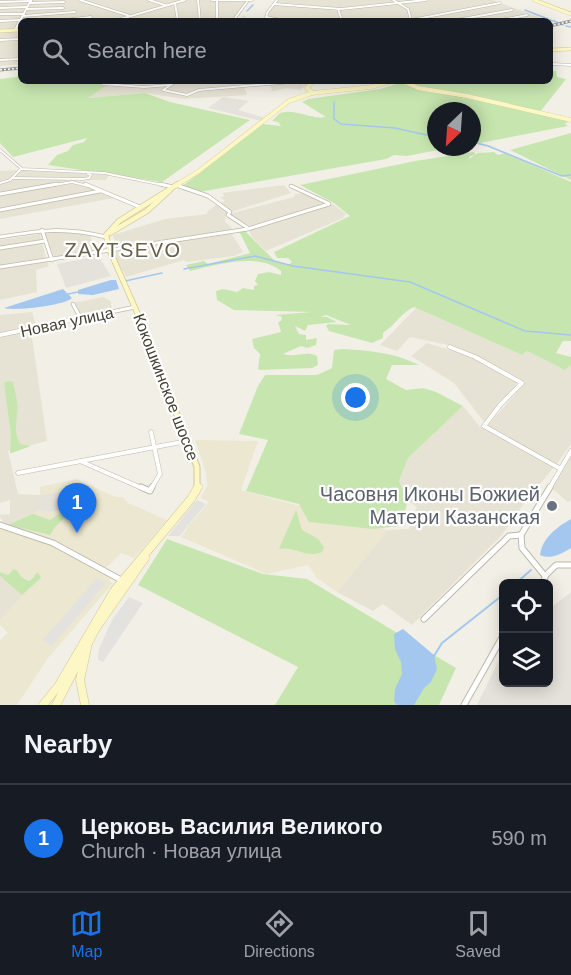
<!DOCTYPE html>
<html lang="en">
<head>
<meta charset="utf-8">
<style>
	body { margin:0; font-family:Helvetica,sans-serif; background:#242831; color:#f1f3f6 }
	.controls { position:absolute; right:18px; bottom:18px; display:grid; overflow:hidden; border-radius:9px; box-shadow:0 3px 15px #0003 }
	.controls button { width:54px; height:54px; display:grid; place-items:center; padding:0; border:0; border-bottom:2px solid #363941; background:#171b24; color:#f1f3f6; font:30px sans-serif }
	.compass { position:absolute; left:427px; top:102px; width:54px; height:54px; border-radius:50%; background:#171b24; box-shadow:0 3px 15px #0003; rotate:205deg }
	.you { position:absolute; left:356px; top:398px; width:21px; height:21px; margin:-15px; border:4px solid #fff; border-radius:50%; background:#1a73e8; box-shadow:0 0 0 9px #1a73e833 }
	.badge { display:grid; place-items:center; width:39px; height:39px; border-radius:50%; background:#1a73e8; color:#fff; font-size:20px; font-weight:700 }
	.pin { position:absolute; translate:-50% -50px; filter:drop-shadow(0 2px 3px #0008) }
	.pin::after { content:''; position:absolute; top:32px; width:21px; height:18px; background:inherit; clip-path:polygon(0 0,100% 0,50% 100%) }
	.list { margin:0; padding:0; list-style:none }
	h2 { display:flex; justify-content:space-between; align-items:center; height:78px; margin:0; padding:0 24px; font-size:26px }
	h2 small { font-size:20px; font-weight:400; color:#9ea1a6 }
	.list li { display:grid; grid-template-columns:39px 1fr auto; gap:18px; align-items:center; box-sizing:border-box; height:108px; padding:0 24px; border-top:2px solid #363941 }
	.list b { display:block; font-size:22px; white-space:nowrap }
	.list p { margin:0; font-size:20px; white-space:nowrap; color:#9ea1a6 }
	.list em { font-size:20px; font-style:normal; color:#9ea1a6 }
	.icon { flex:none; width:33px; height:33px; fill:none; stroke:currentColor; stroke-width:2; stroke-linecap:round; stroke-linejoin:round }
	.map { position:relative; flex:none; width:571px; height:705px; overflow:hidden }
	.search { position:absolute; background:#171b24; box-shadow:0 3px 15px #0003; left:18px; right:18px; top:18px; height:66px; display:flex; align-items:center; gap:15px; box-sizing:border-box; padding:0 21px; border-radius:9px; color:#9ea1a6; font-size:22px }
	.sheet { height:186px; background:#171b24 }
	nav { display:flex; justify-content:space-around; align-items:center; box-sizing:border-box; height:84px; border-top:2px solid #363941; background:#171b24; font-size:16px; color:#9ea1a6 }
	nav a { display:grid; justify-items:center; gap:3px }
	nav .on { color:#1a73e8 }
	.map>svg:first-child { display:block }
</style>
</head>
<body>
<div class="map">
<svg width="571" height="705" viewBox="0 0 571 705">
	<rect width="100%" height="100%" fill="#f2f0e6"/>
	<g fill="#e6e3d4">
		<polygon points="0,0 215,0 216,21 21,21 21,28 0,30"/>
		<polygon points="279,0 493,0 549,21 267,21 269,12"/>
		<polygon points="217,1 246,2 237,13 235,21 218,21"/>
		<polygon points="0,31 21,31 21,64 0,66"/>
		<polygon points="106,81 311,81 300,90 287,88 269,92 272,90 270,85 244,87 247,95 184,99 145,93 87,98 106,85 103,84"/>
		<polygon points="17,170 109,175 106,180 64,180 80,182 119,197 0,219 0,171"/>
		<polygon points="284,185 291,193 231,212 221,203 225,201 220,197 225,196 222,193"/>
		<polygon points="307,193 325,203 251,226 229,214 294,197 295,194"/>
		<polygon points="217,204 228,213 226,214 225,221 232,229 230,231 117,250 113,235 165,219 207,214 207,212"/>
		<polygon points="333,204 346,214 343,218 266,251 252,237 249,230"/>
		<polygon points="44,230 90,234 95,252 54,257"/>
		<polygon points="231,233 243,252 234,256 187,262 184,260 126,277 112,252"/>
		<polygon points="40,234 46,258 17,263 47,261 49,266 36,270 37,292 0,300 0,240"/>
		<polygon points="103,297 111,301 112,311 82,318 74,303"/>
		<polygon points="416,308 522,355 527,351 565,370 571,365 571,444 556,465 486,427 526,382 477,356 448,345 410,337 397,351 380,345"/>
		<polygon points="32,312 36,325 0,335 0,315"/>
		<polygon points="31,330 47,441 8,451 18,494 40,495 40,504 38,510 24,526 7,527 0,517 0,515 10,514 10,500 0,503 0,337"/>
		<polygon points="427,343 473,357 517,380 517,383 484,422 454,383 411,356"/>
		<polygon points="463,406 480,427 554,467 525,502 501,536 412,625 383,604 373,611 337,592 388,530 409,529 417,507 408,501 399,481 408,458"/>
		<polygon points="571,456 571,500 568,502 549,486"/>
		<polygon points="0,576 23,595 0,620"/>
	</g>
	<g fill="#e5e1db">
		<polygon points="223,97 249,101 238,110 265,118 261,121 208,108"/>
		<polygon points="98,256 111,276 66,288 57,264"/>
		<polygon points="68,490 69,502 64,508 51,512 38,510 40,495"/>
		<polygon points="571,592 571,705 477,705 503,652 504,682 548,682 549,609"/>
	</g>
	<g fill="#ebe7d0">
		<polygon points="195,440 258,441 241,490 388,530 337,592 317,578 308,565 267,574 181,537 187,529 186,525 191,523 209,502 201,498 207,486 206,473"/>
		<polygon points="76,479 116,497 123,497 128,503 167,520 134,558 121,553 106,568 115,573 109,581 113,583 48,658 17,705 0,705 0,640 8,633 0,625 0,620 23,595 0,576 0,528 24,526 38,510 51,512 64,508 69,502 68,490 40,495 40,487"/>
	</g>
	<g fill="#c7e6af">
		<path d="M 550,70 L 556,71 L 557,77 L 566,79 L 540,112 L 570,120 L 565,124 L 568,126 L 480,143 L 501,148 L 472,142 L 472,111 L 436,111 L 436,147 L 453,147 L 407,156 L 394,155 L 386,159 L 199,192 L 185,191 L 181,187 L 263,124 L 281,126 L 278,122 L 272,121 L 280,113 C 296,108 310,120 326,117 L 302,102 L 308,99 L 380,89 L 400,83 L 419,89 L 464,96 L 463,99 L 467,96 L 420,88 L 405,81 L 550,81 Z"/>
		<polygon points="21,71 21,81 106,81 104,84 107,85 88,98 145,93 170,102 250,120 162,182 48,165 57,155 68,151 73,145 84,142 87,138 13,157 0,143 0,79 17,77"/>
		<polygon points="571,133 571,180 510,150"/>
		<path d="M 474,152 L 475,155 L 470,156 L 469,159 L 478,153 L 494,152 L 498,155 L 505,153 L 571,182 L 571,341 L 563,341 L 556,353 L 571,357 L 571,365 L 565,370 L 527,351 L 522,355 L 414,307 C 401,313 395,325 383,333 L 383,338 L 372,343 L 329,331 L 326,326 L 328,324 L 351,325 L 326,315 L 321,317 L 327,317 L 337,322 L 308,325 L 305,331 L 295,326 L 299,334 L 306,335 L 306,340 L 317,338 L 316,345 L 307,348 L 301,346 L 283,354 C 295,358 306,350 317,356 L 318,365 L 312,368 L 260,370 L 258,369 L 260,354 L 254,348 L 252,339 L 281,332 L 278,322 L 281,321 L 282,317 L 276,315 L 311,312 L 234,310 L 217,300 L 216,291 L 223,289 L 237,292 L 243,288 L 254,290 L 254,286 L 258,285 L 255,281 L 258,274 L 269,272 L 281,275 L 281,271 C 258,252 217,265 190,271 L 186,265 L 204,261 L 208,264 L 250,253 L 239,231 L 244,230 L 276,262 L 288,265 L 292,262 L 288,258 L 277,258 L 274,252 L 350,216 L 334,203 L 300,185 L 415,161 Z"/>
		<path d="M 343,349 C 372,351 392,352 419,365 L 392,365 L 386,379 L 406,390 L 423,388 L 436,392 L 463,406 L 408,458 L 399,481 L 408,501 L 400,526 L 373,529 L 309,522 L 299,504 L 246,491 L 268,440 L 239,434 L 258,386 L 265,375 L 317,375 L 332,368 L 334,350 Z"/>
		<path d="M 8,381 L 13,382 C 14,389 16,394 17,401 C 19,417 12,427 20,444 L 31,446 L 12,453 L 10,453 L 11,435 L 4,383 Z"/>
		<path d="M 296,510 L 302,530 L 318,539 L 324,547 L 322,552 C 307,559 295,546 279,549 Z"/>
		<polygon points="61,513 66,516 55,527 50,535 8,525 33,514 50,520"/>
		<polygon points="167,539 263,574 307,579 456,668 439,705 275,705 298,667 138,585"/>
		<path d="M 14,569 C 21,572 17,577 30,581 L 38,572 L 41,578 L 22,595 L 0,576 L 0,572 L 8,575 Z"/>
	</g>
	<g fill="#e3e2de">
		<polygon points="197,500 206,504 190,523 186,525 186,528 180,536 168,536"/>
		<polygon points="97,578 106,583 52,646 43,640"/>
		<polygon points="129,597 143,603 103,662 98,660 99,649 112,620"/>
	</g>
	<g fill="#a3c7ee">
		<polygon points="111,280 116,280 119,289 93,295 78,294 78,290"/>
		<path d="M 63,289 L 72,298 C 63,306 15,311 4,308 Z"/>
		<path d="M 571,519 L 571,548 C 561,554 551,560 540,555 C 542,538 557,527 571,519 Z"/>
		<polygon points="403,629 434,655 437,669 431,682 424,688 414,705 397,705 394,701 395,689 402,674 401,662 395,649 394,634"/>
	</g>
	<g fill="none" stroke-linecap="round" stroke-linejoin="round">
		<g stroke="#a3c7ee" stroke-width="1.5">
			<polyline points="525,10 553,21"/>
			<polyline points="247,11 253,5"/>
			<polyline points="554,21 563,25"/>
			<polyline points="566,26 571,27"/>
			<polyline points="334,102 334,119 341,124 395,128 436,137"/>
			<polyline points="472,142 488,146 562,176 571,175"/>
			<polyline points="184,269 255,256 293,266 410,282 525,331 571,335"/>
			<polyline points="125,281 162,273"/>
			<polyline points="68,294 78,292"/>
		</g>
		<g stroke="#a3c7ee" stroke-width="2">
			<polyline points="515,584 531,570"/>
			<polyline points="434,656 442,643 504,594"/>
		</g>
		<g stroke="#beb9a9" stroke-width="3">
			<g id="street-far3">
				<polyline points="80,0 130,16"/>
				<polyline points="149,0 165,5"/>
				<polyline points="198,0 200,21"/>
				<polyline points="212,0 252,0"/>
				<polyline points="217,0 217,21"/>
				<polyline points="393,0 408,9 411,20"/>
				<polyline points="0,2 31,1"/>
				<polyline points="30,3 64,2"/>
				<polyline points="175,3 178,21"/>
				<polyline points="274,4 341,9 426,0"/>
				<polyline points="0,8 27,7"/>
				<polyline points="27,9 63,8"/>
				<polyline points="338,9 342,21"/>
				<polyline points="0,14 24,14"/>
				<polyline points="23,16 75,12"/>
				<polyline points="266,17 285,21"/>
				<polyline points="244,18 245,21"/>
				<polyline points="411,20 500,3"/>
				<polyline points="457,20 512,10"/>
				<polyline points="0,21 20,20"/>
				<polyline points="55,21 91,17"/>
				<polyline points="114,21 185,0"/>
				<polyline points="237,21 235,18 247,2"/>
				<polyline points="266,21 267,13 277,0"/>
				<polyline points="342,21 411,20"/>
				<polyline points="496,21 527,15"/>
				<polyline points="15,30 31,0"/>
				<polyline points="0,40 21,39"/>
				<polyline points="0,60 21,59"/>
				<polyline points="550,68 553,64 571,65"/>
				<polyline points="177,81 163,90 187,95 199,90 304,81"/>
				<polyline points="103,84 144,87 170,85"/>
				<polyline points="0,150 22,169 104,173 168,186"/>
				<polyline points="12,178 83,179 89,178 91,175 88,174"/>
				<polyline points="0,183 10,180 21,169"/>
				<polyline points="48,186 72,182 88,186"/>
			</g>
		</g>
		<g stroke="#beb9a9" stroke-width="4.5">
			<g id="street-far2">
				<polyline points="85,184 140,207"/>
				<polyline points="160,184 173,187"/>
				<polyline points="176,185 208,196 230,212 228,215 248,228"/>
				<polyline points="291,186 328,203"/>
				<polyline points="0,194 57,184"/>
				<polyline points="0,210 100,191"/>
				<polyline points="42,230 52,260"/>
				<path d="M 0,237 C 43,230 63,227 106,237"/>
				<polyline points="0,248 45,241"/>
				<polyline points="0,267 248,229 329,204"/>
				<polyline points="73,304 81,319"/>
				<polyline points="78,319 135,307"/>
			</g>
		</g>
		<g stroke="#beb9a9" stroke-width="5">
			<g id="street-far1">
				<polyline points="0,335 85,317"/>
				<polyline points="450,347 475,357 522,383 501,404 484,426 559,468"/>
				<polyline points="151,432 160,474 151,489"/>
				<polyline points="80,461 144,489"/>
				<polyline points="18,473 187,441"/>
				<polyline points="549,489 571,451"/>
			</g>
		</g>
		<g stroke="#beb9a9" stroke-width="7">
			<g id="street">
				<polyline points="141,487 150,491 152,487"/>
				<polyline points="0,525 53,543 123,581"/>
				<polyline points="545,576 522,548 521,535 550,487"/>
				<polyline points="544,584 545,576 556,565 571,565"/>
				<polyline points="424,619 509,536 521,535"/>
				<polyline points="464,705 504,634"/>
			</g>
		</g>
		<g stroke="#d2c897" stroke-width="4">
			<g id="secondary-far4">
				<polyline points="534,0 571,14"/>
				<polyline points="0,31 21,30"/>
				<polyline points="550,50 571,49"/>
				<polyline points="403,81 405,82"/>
				<polyline points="388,82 392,81"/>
			</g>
		</g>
		<g stroke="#d2c897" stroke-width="4.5">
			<g id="secondary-far3">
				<polyline points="313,81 307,88 313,93"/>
				<polyline points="403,81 418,88 467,96 571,120"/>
				<polyline points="175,186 199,171 289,101 312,93 371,87 392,81"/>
			</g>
		</g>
		<g stroke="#d2c897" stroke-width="6">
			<g id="secondary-far2">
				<polyline points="110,233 147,211 170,190"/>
				<polyline points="140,319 110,251 106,235 119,221 178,184"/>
			</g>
		</g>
		<g stroke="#d2c897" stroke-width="7">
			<polyline id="secondary-far1" points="139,317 197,467 197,489"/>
		</g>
		<g stroke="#d2c897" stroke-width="9">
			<g id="secondary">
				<polyline points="43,705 59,685 114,591 191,499 198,487"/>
				<polyline points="56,705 96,628 145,558"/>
				<polyline points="85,705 80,680 87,648"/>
			</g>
		</g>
		<use href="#street-far3" stroke="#fff" stroke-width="2"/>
		<use href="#street-far2" stroke="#fff" stroke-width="3"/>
		<use href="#street-far1" stroke="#fff" stroke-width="4"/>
		<use href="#street" stroke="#fff" stroke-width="5"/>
		<use href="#secondary-far4" stroke="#fdf6c5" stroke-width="3"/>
		<use href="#secondary-far3" stroke="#fdf6c5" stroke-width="4"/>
		<use href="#secondary-far2" stroke="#fdf6c5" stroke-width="4.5"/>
		<use href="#secondary-far1" stroke="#fdf6c5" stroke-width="5"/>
		<use href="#secondary" stroke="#fdf6c5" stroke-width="8"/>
		<g stroke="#959595" stroke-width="3">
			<g id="rail">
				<polyline points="550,26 571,21"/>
				<polyline points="0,70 21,68"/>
			</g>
		</g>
		<use href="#rail" stroke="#fff" stroke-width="1.5" stroke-dasharray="2" stroke-linecap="butt"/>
	</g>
	<circle fill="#6b7280" stroke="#fff" stroke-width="2" cx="552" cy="506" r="6"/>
	<g text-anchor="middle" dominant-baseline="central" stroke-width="4.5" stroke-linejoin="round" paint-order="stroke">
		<g font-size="16" fill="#454135" stroke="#fff">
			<text transform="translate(67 322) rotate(-12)">Новая улица</text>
			<text transform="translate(166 387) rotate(69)">Кокошкинское шоссе</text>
		</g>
		<g font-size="20" letter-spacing="1.5" fill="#67604d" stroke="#fff">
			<text x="123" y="250">ZAYTSEVO</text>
		</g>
		<g font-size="20" fill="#5b616d" stroke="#fff" text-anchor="end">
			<text x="540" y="494">Часовня Иконы Божией<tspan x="540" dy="23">Матери Казанская</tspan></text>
		</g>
	</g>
</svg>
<div class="controls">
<button><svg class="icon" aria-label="locate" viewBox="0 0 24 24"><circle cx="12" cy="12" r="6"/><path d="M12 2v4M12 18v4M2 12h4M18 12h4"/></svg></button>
<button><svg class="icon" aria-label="layers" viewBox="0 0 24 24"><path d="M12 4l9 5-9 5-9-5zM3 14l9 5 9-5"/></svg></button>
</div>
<svg class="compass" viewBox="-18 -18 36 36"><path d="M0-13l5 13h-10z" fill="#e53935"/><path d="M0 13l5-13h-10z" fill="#9ea1a6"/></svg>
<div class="you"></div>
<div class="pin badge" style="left:77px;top:533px">1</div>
<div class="search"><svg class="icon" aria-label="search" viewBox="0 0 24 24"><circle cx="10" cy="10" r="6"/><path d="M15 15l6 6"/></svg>Search here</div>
</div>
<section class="sheet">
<h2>Nearby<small></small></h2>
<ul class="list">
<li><span class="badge">1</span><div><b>Церковь Василия Великого</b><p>Church · Новая улица</p></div><em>590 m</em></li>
</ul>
</section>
<nav>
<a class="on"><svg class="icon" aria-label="map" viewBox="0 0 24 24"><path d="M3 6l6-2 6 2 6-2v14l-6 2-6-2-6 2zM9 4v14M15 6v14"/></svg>Map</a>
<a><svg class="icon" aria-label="directions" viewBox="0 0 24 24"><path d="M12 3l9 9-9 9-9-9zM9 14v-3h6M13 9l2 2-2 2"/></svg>Directions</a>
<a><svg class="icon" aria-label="saved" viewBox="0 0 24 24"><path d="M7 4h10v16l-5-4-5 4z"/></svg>Saved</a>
</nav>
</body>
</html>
